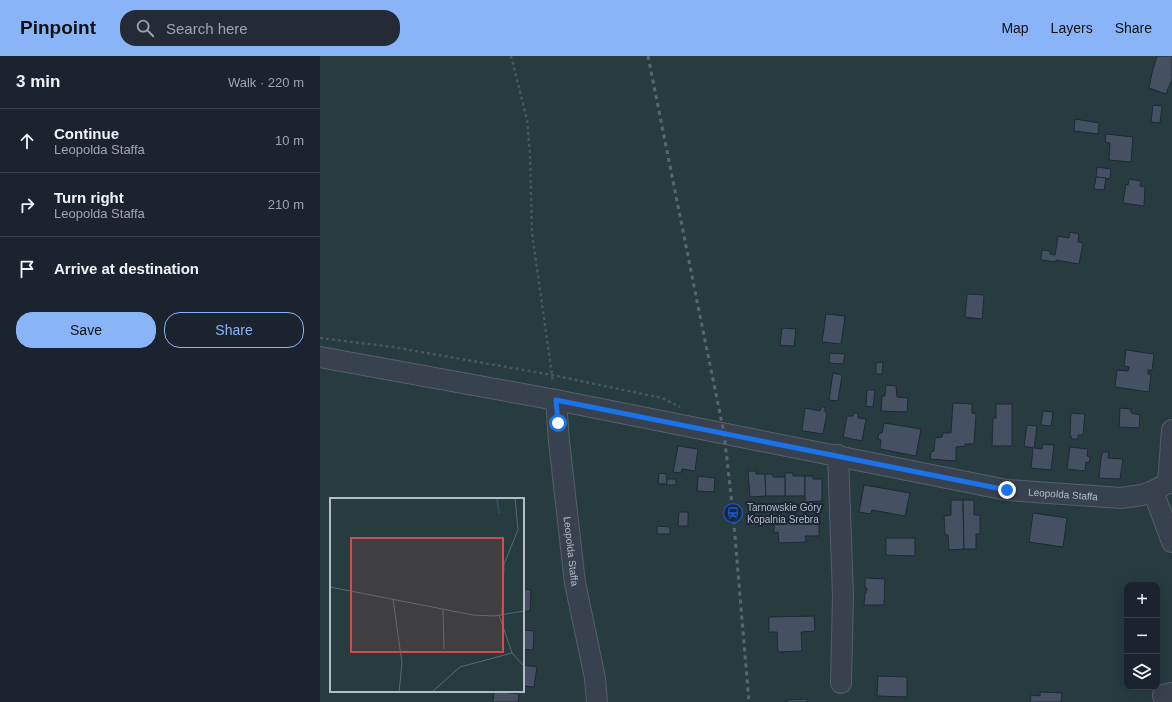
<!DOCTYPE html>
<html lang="en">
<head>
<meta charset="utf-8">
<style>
	body { margin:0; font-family:Helvetica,sans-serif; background:#242b36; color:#f1f3f6 }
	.controls { position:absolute; right:12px; bottom:12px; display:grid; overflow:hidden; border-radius:8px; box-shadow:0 4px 16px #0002 }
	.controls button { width:36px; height:36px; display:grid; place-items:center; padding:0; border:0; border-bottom:1px solid #39404a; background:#1b232e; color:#f1f3f6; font:20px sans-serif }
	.stop { position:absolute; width:12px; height:12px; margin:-9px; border:3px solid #1a73e8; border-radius:50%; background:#fff }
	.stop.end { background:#1a73e8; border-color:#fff; box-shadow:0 1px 4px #0008 }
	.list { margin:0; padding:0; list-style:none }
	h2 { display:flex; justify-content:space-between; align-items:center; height:52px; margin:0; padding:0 16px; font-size:17px }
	h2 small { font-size:13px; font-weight:400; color:#a0a4aa }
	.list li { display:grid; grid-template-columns:26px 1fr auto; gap:12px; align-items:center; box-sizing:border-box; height:64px; padding:0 16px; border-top:1px solid #39404a }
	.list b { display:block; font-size:15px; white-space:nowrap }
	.list p { margin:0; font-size:13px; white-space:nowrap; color:#a0a4aa }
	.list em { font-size:13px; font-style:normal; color:#a0a4aa }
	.actions { display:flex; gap:8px; padding:12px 16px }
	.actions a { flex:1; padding:9px 0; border:1px solid #8ab4f8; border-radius:16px; text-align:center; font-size:14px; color:#8ab4f8 }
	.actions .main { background:#8ab4f8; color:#111 }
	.icon { flex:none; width:22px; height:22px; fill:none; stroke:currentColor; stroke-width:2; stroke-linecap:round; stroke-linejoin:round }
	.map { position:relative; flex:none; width:852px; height:646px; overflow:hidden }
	header { display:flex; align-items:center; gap:24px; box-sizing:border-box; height:56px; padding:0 20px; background:#8ab4f8; color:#111 }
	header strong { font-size:19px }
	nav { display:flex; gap:22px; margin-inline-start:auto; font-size:14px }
	.search { width:280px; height:36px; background:#242b36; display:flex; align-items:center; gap:10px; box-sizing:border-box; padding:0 14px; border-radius:16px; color:#a0a4aa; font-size:15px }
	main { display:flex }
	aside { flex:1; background:#1b232e }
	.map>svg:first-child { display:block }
</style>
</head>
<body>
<header>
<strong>Pinpoint</strong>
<div class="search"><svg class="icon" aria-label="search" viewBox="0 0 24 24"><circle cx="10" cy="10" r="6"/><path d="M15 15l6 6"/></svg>Search here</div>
<nav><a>Map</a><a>Layers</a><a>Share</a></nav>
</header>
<main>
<aside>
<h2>3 min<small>Walk · 220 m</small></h2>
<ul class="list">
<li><svg class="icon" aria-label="ahead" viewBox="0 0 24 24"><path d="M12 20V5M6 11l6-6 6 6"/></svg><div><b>Continue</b><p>Leopolda Staffa</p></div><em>10 m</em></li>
<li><svg class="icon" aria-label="right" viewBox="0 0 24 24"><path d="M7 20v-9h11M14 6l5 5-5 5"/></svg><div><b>Turn right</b><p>Leopolda Staffa</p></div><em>210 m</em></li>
<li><svg class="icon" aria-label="arrive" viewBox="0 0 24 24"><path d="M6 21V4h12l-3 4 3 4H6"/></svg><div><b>Arrive at destination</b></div></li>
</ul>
<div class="actions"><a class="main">Save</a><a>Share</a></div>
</aside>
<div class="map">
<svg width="852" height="646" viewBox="0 0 852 646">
	<rect width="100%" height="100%" fill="#242f3e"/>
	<path fill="#263c3f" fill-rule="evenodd" d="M 0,0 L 852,0 L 852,646 L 0,646 ZM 11,443 L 203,443 L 203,635 L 11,635 ZM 807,529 L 837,529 L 837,631 L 807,631 Z"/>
	<g fill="#455162" stroke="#1f2835">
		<polygon points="837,0 852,0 852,23 846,38 829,32 832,17"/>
		<polygon points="833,49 842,50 840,67 831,66"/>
		<polygon points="755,63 779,67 778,78 754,75"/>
		<polygon points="786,78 813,81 811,106 789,104 790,87 785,86"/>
		<polygon points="777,111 791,113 790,123 776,121"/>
		<polygon points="776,121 786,122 784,134 774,133"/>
		<polygon points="809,123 821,125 820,130 825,131 824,150 803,147 806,128 808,129"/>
		<polygon points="750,176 759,178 758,186 763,187 759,208 736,204 736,206 721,204 722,194 730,195 730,198 735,199 738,180 749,182"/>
		<polygon points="647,238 664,239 662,263 645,261"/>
		<polygon points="506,258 525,260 521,288 502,286"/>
		<polygon points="462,272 476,273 474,290 460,289"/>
		<polygon points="806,294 834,298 832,314 828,314 828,318 831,318 829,336 795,331 797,314 808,315 809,311 804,310"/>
		<polygon points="510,297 525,298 523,308 509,307"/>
		<polygon points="563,306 562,318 556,318 556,307"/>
		<polygon points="513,317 522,319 518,345 509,344"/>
		<polygon points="566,329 576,330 577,341 588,342 587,356 561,355 562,340 565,340"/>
		<polygon points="547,334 555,334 553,351 546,350"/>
		<polygon points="633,347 652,348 652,357 656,358 654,388 645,388 645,390 636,391 636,405 610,403 611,396 614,395 615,382 622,381 623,377 631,377"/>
		<polygon points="676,348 692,348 692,390 672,390 673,362 676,362"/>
		<polygon points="502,350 505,352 505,356 507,357 503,378 483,375 482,374 485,352 500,355"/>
		<polygon points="800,352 811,353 811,357 820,359 819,372 799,371"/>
		<polygon points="723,355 733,356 731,370 721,369"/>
		<polygon points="534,357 538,357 538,362 546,363 542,385 523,381 527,360 533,360"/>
		<polygon points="751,357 765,358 763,379 758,379 758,383 752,383 750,378"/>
		<polygon points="564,367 601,373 596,400 560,393 561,384 558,383 559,377 562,377"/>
		<polygon points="707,369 717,370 714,392 722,393 723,388 734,389 731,414 711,412 713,392 704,390"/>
		<polygon points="358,390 378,393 375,415 362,413 361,417 353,416"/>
		<polygon points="750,391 768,393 767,400 770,401 769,407 766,406 765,415 747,413"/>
		<polygon points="783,396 789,396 788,402 803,403 800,423 779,422 781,402"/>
		<polygon points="428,415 436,415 436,418 445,418 446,440 430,441"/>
		<polygon points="339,417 346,418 347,428 338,428"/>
		<polygon points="465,417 473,417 473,420 485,420 485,440 465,440"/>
		<polygon points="445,418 453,418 453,421 465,421 465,440 446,440"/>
		<polygon points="378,420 395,422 394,436 377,435"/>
		<polygon points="485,420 493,420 493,423 502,423 502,445 485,446"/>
		<rect x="347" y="423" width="9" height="6"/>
		<polygon points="544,429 590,437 585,460 552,454 551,458 539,456"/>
		<polygon points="631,444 643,444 644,493 629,494 628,479 625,479 624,460 631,459"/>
		<polygon points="643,444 654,444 654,459 660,459 660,478 656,478 656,493 644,493"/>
		<polygon points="359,456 368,456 368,470 358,470"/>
		<polygon points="713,457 747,462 743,491 709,486"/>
		<polygon points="499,464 499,480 485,480 486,486 459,487 458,476 454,477 454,465"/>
		<polygon points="337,470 350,471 350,478 337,478"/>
		<polygon points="566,482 595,482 595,500 566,499"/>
		<polygon points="545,522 565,523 564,549 544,549 545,537 546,537 547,532 545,532"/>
		<polygon points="203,533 211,534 210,555 203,555"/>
		<polygon points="494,560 495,575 481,576 482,595 458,596 457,576 449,576 449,561"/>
		<polygon points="203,574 214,575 213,594 203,593"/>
		<polygon points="203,609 217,611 214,631 203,630"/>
		<polygon points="558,620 587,621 587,641 557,640"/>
		<polygon points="174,635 199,638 198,646 173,646"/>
		<polygon points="720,636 742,637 741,646 710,646 711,639 720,640"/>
		<polygon points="487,643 487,646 467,646 467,644"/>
	</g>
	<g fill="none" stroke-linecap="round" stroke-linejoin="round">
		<g stroke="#565f6c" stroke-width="22">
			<g id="minor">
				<path id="s1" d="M 0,301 L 236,344 L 687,434 L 801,442 L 822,439 L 833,435 L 848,427 L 852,427"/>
				<path id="s2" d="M 236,344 L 239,385 L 255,527 L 275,622 L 277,646"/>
				<polyline points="518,399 523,540 521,627"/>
				<polyline points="848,427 852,374"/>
				<polyline points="833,435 852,486"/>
				<polyline points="843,639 852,637"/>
			</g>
		</g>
		<g stroke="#44595c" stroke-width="2.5" stroke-dasharray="3 3" stroke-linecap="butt">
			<polyline points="191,0 207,64 210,98 212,177 233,326"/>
			<polyline points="0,282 73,291 232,319 342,342 360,351"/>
		</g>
		<use href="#minor" stroke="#38414e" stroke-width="20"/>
		<polyline stroke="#5a6575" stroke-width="3" stroke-dasharray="4 4" stroke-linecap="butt" points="328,0 380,260 404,377 413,457 429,646"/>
	</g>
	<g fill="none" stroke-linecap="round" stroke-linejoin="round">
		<polyline stroke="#1a73e8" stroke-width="5" points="238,367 236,344 687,434"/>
	</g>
	<defs>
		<g id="station-ring" transform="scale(1)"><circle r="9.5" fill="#1d2633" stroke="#1a4fb4" stroke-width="1.5"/><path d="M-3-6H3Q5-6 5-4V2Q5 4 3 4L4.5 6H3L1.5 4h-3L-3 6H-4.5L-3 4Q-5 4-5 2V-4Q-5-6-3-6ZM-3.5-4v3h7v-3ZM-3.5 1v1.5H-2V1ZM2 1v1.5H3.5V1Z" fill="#1a4fb4"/></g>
	</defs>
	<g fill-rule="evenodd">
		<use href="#station-ring" x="413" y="457"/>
	</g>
	<g text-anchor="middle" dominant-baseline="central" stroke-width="4" stroke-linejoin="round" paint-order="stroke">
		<g font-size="10" fill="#b4bcc9" stroke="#1d2633">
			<text stroke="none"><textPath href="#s1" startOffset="756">Leopolda Staffa</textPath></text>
			<text stroke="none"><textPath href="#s2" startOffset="152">Leopolda Staffa</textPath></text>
		</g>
		<g font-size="10" fill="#b4bcc9" stroke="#1d2633" text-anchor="start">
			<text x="427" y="451">Tarnowskie Góry<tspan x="427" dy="12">Kopalnia Srebra</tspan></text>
		</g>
	</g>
	<g transform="translate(10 442)">
		<rect width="194" height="194" fill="#242f3e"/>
		<path d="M 0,0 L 194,0 L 194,194 L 0,194 Z" fill="#263c3f"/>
		<path fill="none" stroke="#394c67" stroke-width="2" d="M 167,0 L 169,15"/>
		<path fill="none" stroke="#5e6776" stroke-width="1" d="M 0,89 L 143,117 L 164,118 L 194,113M 63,101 L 72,165 L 69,194M 113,111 L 114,151M 172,116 L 174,66 L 188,32 L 185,0M 169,117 L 182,155 L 194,168M 102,194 L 130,169 L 182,155"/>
		<path fill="#ce4d50" fill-opacity="0.15" stroke="#ce4d50" stroke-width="2" d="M 21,40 L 173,40 L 173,154 L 21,154 Z"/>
		<rect width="194" height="194" fill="none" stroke="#b4bcc9" stroke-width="2"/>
	</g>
</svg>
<div class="controls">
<button>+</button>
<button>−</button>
<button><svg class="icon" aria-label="layers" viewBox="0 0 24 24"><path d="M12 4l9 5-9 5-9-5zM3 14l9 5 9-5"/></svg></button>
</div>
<div class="stop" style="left:238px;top:367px"></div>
<div class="stop end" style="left:687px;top:434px"></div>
</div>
</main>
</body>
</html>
